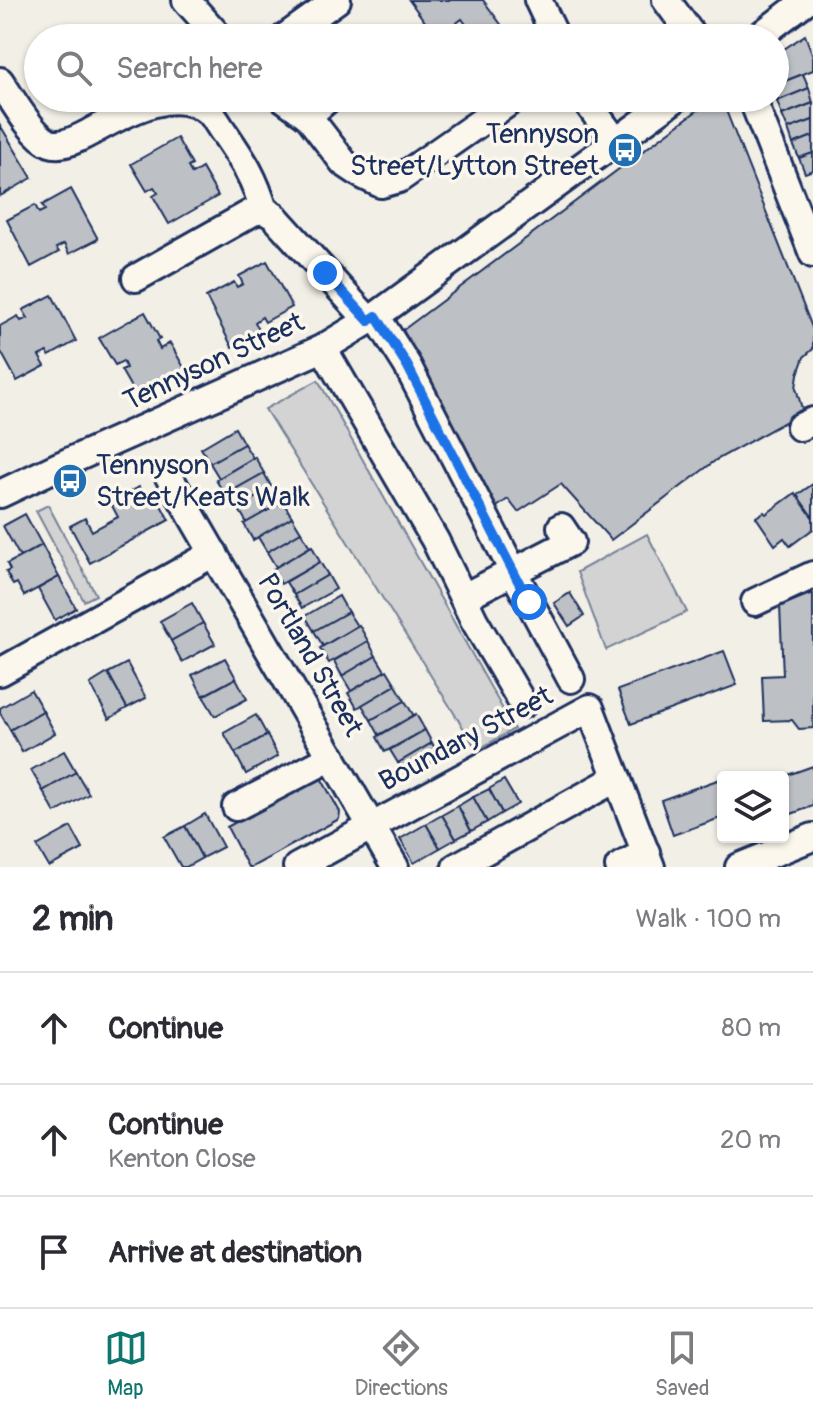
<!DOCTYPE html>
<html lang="en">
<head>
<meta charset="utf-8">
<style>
	body { margin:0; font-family:Pangolin,sans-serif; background:#f2f2f3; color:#2b2b33 }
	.controls { position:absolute; right:24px; bottom:24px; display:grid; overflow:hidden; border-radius:8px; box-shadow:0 2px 6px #0004 }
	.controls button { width:72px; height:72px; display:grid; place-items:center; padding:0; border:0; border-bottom:2px solid #e1e1e2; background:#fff; color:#2b2b33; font:40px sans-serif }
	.stop { position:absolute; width:24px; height:24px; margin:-18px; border:6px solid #1a73e8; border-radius:50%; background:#fff }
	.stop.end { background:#1a73e8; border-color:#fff; box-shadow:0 2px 8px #0008 }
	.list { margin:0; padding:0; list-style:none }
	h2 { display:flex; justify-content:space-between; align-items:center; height:104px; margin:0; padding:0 32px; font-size:34px }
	h2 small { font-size:26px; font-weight:400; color:#7c7c81 }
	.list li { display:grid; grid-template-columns:52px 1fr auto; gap:24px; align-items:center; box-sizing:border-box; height:112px; padding:0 32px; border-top:2px solid #e1e1e2 }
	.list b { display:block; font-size:30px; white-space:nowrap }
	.list p { margin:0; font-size:26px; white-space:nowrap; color:#7c7c81 }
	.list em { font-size:26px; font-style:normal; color:#7c7c81 }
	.icon { flex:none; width:44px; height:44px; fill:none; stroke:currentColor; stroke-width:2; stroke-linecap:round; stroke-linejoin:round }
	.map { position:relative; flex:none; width:813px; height:867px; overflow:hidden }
	.search { position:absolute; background:#fff; box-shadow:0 2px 6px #0004; left:24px; right:24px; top:24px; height:88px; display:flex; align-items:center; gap:20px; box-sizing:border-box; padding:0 28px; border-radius:44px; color:#7c7c81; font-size:30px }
	.sheet { height:440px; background:#fff }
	nav { display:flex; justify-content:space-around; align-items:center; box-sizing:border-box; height:112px; border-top:2px solid #e1e1e2; background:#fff; font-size:22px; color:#7c7c81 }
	nav a { display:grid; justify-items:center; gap:4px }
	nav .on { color:#0f766e }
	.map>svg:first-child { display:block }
</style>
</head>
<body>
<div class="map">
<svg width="813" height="867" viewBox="0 0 813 867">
	<rect width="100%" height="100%" fill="#f2efe6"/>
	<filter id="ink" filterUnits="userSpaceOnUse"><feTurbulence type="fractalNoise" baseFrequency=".0125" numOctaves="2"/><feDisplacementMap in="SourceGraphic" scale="16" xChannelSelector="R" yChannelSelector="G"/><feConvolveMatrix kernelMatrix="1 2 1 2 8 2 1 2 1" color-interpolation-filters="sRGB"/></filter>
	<g filter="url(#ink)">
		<g fill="#d2d3d2" stroke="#768198" stroke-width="2">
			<polygon points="318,380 514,729 477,750 265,409"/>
			<polygon points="48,505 96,595 84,601 36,511"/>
			<polygon points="647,534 687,612 606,650 577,572"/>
		</g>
		<g fill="#bdc0c4" stroke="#1b2f5e" stroke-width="2">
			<polygon points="409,0 483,0 511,38 476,38 462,19 437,38"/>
			<polygon points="805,35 813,56 813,70 775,85 775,55"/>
			<polygon points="803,74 809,88 777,101 775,85"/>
			<polygon points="809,88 813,103 782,115 777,101"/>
			<polygon points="598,98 636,98 621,108 600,101"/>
			<polygon points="714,98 721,98 813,330 813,349 804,357 798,374 796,388 803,412 716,460 611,540 561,484 518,512 508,499 491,511 403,330"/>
			<polygon points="813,103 813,120 788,129 782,115"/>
			<polygon points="813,120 813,136 793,144 788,129"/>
			<polygon points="0,125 32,178 0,196"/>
			<polygon points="813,136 813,153 799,158 793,144"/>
			<polygon points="177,138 192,165 188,167 192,174 202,168 218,196 169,224 153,196 158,193 154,187 147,191 131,164"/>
			<polygon points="813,153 813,170 805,173 799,158"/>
			<polygon points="71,189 98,239 69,254 64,244 56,248 59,252 31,267 7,220 35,205 39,213 45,210 42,205"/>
			<polygon points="267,261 292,307 265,322 262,317 255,322 260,332 232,347 206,297 234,282 237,287 243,284 239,276"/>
			<polygon points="52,295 76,341 49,356 47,352 39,356 45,366 17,381 0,350 0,326 18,316 21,321 28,318 23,310"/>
			<polygon points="145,312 160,339 156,341 160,349 170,343 186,371 137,398 121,370 126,368 123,361 115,365 99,338"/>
			<polygon points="235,428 244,444 210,463 201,448"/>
			<polygon points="244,444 253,458 219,478 210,463"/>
			<polygon points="255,457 264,473 225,495 216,480"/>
			<polygon points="264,473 272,488 238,508 230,492"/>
			<polygon points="813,484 813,518 797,495"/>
			<polygon points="139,487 147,502 156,496 169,520 90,563 70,526 85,518 92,531 118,517 110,502"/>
			<polygon points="272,488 281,503 247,523 238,508"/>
			<polygon points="795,493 813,518 813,529 790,546 784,538 775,545 756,517 764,512 766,514"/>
			<polygon points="283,502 292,517 253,540 244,524"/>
			<polygon points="25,514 42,545 20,557 3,526"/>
			<polygon points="292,517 301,532 267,552 258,537"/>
			<polygon points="301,532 310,547 276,567 267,552"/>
			<polygon points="42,545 59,577 24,596 17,583 13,585 6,572 10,570 7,564"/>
			<polygon points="312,546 320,562 281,584 273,569"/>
			<polygon points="320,562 328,575 294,595 286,582"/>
			<polygon points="328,575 336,589 302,608 294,595"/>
			<polygon points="59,577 76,608 55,620 38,589"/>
			<polygon points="570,593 584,616 569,626 554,603"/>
			<polygon points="810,594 813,594 813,728 799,729 792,720 764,721 762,676 783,675 780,606"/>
			<polygon points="339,596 348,612 314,631 305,616"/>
			<polygon points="192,603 203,623 171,641 160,621"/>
			<polygon points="348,612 357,626 323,646 314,631"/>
			<polygon points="203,623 215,644 182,662 171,641"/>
			<polygon points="359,625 368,641 329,663 320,648"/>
			<polygon points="368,641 376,656 342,676 334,661"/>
			<polygon points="724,651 737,685 631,724 618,690"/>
			<polygon points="376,656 385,671 351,691 342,676"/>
			<polygon points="225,658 236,678 203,696 192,675"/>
			<polygon points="127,663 146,698 127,708 108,673"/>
			<polygon points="387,670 396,685 357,708 348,693"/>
			<polygon points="108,673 127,708 109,719 90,684"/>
			<polygon points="236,678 247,699 215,716 203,696"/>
			<polygon points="396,685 405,701 371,720 362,705"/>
			<polygon points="31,690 43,711 10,730 0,713 0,708"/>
			<polygon points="405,701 414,716 379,735 371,720"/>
			<polygon points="43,711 55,733 22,752 10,730"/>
			<polygon points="416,714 425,730 385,752 377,737"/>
			<polygon points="256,715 267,735 235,753 224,733"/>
			<polygon points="425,730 432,743 398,763 390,750"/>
			<polygon points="267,735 278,756 246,774 235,753"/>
			<polygon points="432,743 440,757 406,776 398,763"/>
			<polygon points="64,751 76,772 43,791 31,770"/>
			<polygon points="813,766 813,806 783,817 782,777"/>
			<polygon points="76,772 89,794 55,813 43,791"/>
			<polygon points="320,776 340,812 339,819 252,867 248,867 227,827"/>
			<polygon points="723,778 723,817 673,835 661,800"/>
			<polygon points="504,780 518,804 502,813 489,789"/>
			<polygon points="489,789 502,813 487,822 473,797"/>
			<polygon points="473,797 487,822 471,831 458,806"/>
			<polygon points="458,806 471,831 456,839 442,815"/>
			<polygon points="205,814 223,847 202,858 185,826"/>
			<polygon points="442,815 456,839 440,848 426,824"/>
			<polygon points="426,824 440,848 414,863 400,839"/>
			<polygon points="185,826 202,858 186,867 181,867 164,837"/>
			<polygon points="71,827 83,849 49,867 37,846"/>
		</g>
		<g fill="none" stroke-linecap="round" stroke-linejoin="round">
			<g stroke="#1b2f5e" stroke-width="32">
				<g id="minor">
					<polyline points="186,0 220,38"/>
					<polyline points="538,0 556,38"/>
					<polyline points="666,0 694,38"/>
					<polyline points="284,38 337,0"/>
					<polyline points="757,38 807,0"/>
					<path d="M 0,81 C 11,97 32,136 50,143 C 62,147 75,140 85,135 C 119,117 176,80 211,114 C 216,119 220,128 225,134 C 244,162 254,177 264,210"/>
					<polyline points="283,98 308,116"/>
					<polyline points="329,98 308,116 344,163 362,175 381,184 399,179 515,98"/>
					<polyline points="584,98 616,142"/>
					<polyline points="752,98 813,254"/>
					<polyline points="136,278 253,212 264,210 274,216 369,321"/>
					<polyline points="376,316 407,365 513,571 571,679"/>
					<polyline points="323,348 435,540 474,620 523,704"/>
					<polyline points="800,427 813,421"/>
					<polyline points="168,475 395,867"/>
					<polyline points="0,494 61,465 323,348 376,316 676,98"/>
					<polyline points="464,597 571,542 561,527"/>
					<polyline points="755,602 813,575"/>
					<polyline points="0,672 214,553"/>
					<polyline points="236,807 332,757"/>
					<polyline points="297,867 590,708 651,867"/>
					<polyline points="456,867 617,778"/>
					<polyline points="619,867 646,852"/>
					<polyline points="739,867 813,837"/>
				</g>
			</g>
			<use href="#minor" stroke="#fbf7ec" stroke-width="26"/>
		</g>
	</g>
	<g fill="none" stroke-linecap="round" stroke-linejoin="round" filter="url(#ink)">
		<polyline stroke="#1a73e8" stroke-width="10" points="325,273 369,321 376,316 407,365 529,602"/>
	</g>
	<defs>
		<g id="bus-disc" transform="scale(1.8)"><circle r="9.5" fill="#1f6fb2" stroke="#fbf7ec"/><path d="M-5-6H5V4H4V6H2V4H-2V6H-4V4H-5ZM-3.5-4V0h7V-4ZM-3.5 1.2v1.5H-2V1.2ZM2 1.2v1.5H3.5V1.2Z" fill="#fff"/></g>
	</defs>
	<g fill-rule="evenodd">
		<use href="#bus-disc" x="625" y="150"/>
		<use href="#bus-disc" x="70" y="481"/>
	</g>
	<g text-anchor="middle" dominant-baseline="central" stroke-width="7" stroke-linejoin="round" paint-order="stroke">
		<g font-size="28" fill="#1b2f5e" stroke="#fbf7ec" text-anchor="end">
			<text x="599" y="134">Tennyson<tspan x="599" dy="32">Street/Lytton Street</tspan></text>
			<text x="96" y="465" text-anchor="start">Tennyson<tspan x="96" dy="32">Street/Keats Walk</tspan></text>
		</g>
		<g font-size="28" fill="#1b2f5e" stroke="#fbf7ec">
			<text transform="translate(214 362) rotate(-25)">Tennyson Street</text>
			<text transform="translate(310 655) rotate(60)">Portland Street</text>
			<text transform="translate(466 739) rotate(-28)">Boundary Street</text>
		</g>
	</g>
</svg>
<div class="controls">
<button><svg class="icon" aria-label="layers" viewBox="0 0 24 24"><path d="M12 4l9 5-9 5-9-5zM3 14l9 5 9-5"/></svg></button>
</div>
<div class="stop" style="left:529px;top:602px"></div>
<div class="stop end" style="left:325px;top:273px"></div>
<div class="search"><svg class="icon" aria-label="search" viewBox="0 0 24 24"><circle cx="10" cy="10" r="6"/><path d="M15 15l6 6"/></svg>Search here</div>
</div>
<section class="sheet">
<h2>2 min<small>Walk · 100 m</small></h2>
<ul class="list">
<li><svg class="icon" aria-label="ahead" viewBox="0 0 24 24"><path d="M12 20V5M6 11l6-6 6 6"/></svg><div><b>Continue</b></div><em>80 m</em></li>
<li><svg class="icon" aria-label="ahead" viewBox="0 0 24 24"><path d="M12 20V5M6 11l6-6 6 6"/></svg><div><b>Continue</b><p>Kenton Close</p></div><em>20 m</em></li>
<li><svg class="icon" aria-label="arrive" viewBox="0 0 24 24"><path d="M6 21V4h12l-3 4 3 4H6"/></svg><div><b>Arrive at destination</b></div></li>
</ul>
</section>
<nav>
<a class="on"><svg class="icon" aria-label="map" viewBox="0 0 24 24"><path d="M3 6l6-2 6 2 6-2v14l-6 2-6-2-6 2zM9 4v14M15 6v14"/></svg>Map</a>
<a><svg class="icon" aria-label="directions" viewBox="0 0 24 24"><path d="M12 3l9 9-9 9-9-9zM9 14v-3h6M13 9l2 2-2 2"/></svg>Directions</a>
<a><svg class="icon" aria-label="saved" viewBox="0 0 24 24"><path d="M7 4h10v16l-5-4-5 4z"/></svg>Saved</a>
</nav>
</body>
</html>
